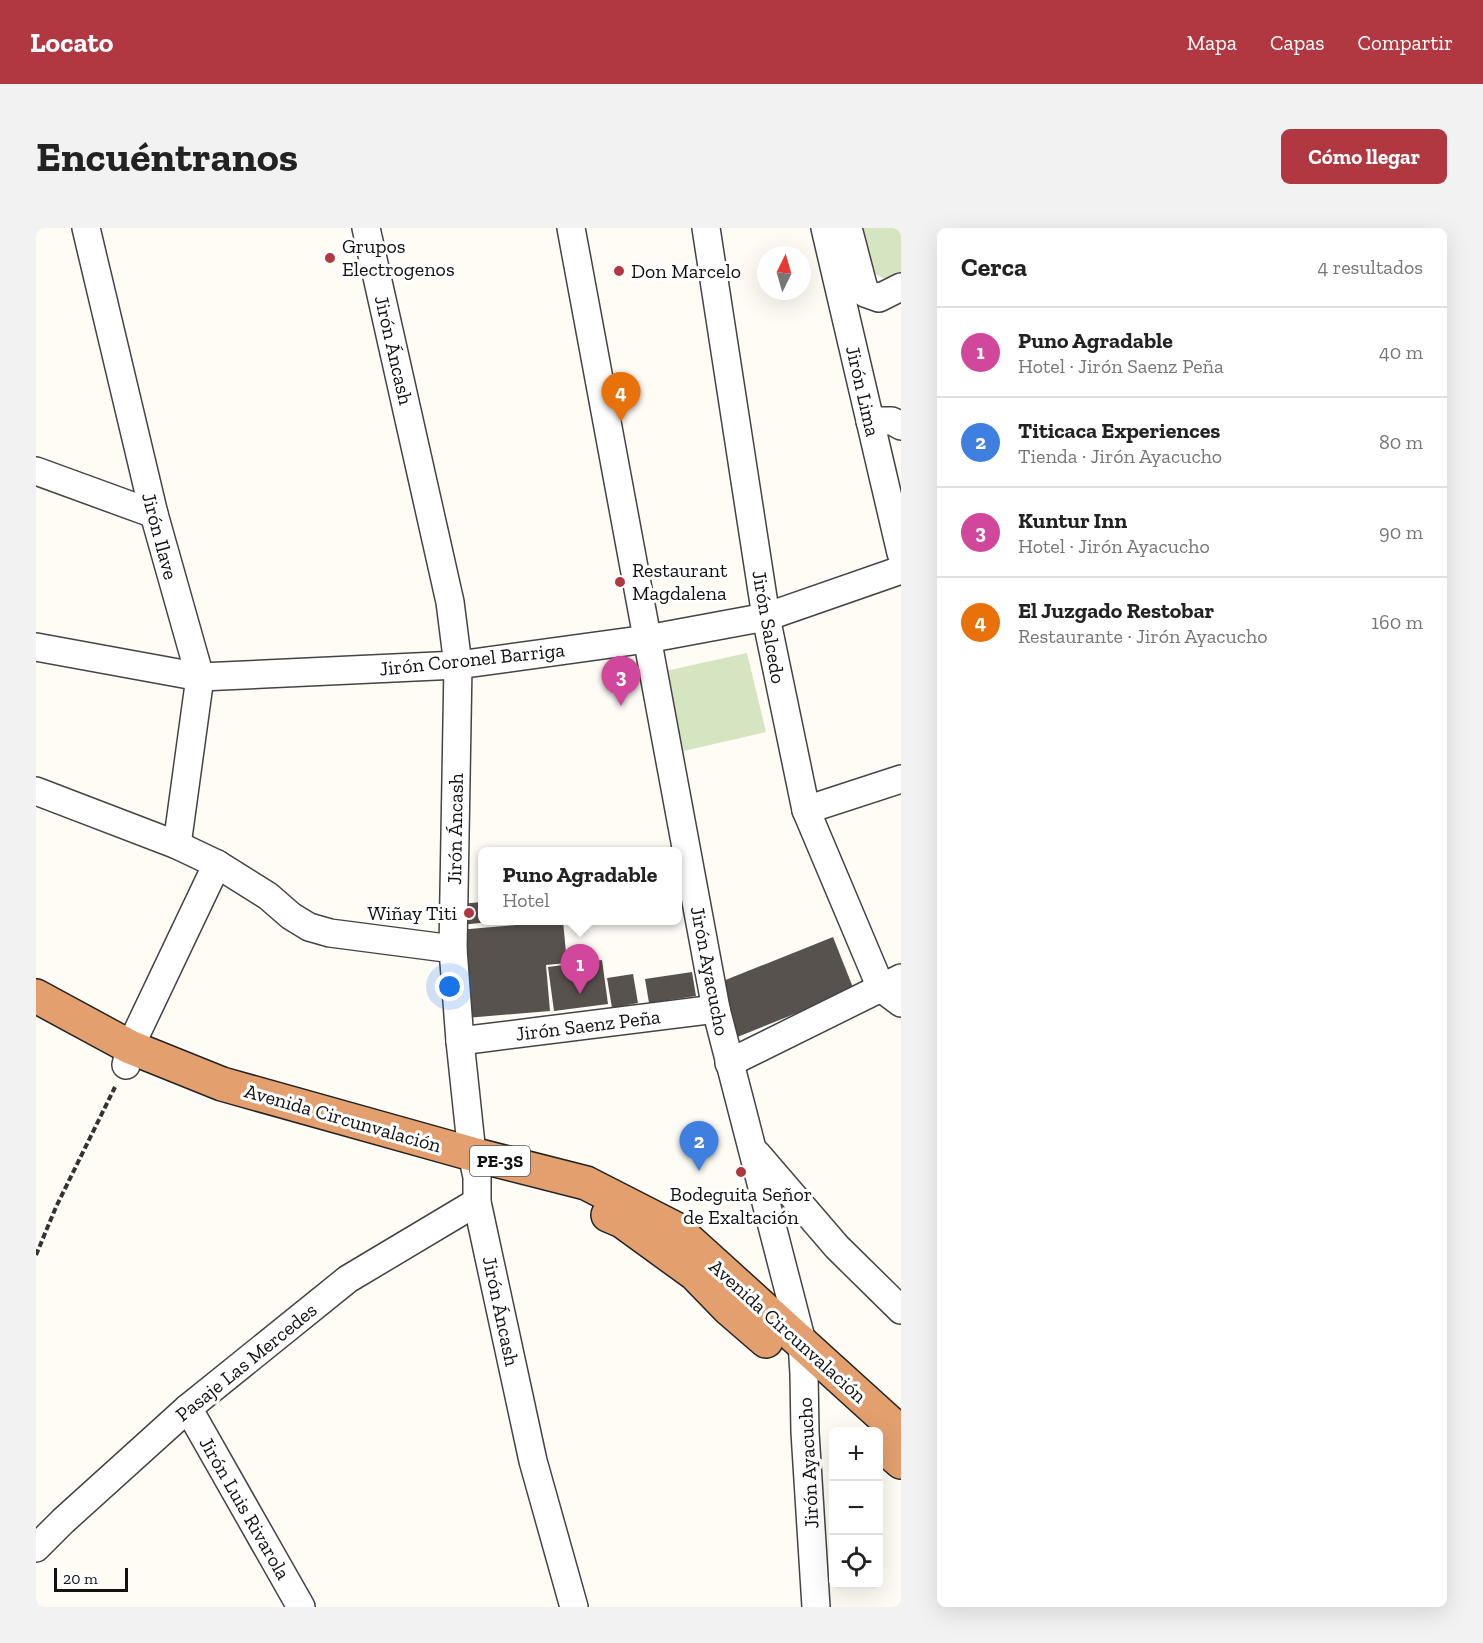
<!DOCTYPE html>
<html lang="es">
<head>
<meta charset="utf-8">
<style>
	body { margin:0; font-family:"Zilla Slab",serif; background:#f2f2f2; color:#222 }
	.controls { position:absolute; right:18px; bottom:18px; display:grid; overflow:hidden; border-radius:9px; box-shadow:0 6px 24px #0002 }
	.controls button { width:54px; height:54px; display:grid; place-items:center; padding:0; border:0; border-bottom:2px solid #e0e0e0; background:#fff; color:#222; font:30px sans-serif }
	.compass { position:absolute; left:721px; top:18px; width:54px; height:54px; border-radius:50%; background:#fff; box-shadow:0 6px 24px #0002; rotate:5deg }
	.scale { position:absolute; left:18px; bottom:15px; width:74px; box-sizing:border-box; padding-left:6px; border:3px solid #111; border-top:0; font-size:16px; line-height:21px; white-space:nowrap; color:#111; -webkit-text-stroke:4px #fff; paint-order:stroke }
	.you { position:absolute; left:414px; top:759px; width:21px; height:21px; margin:-15px; border:4px solid #fff; border-radius:50%; background:#1a73e8; box-shadow:0 0 0 9px #1a73e833 }
	.badge { display:grid; place-items:center; width:39px; height:39px; border-radius:50%; background:#b13841; color:#fff; font-size:20px; font-weight:700 }
	.pin { position:absolute; translate:-50% -50px; filter:drop-shadow(0 2px 3px #0008) }
	.pin::after { content:''; position:absolute; top:32px; width:21px; height:18px; background:inherit; clip-path:polygon(0 0,100% 0,50% 100%) }
	.popup { position:absolute; left:442px; top:619px; width:204px; height:78px; box-sizing:border-box; display:grid; place-content:center; border-radius:9px; background:#fff; filter:drop-shadow(0 2px 4px #0005); font-size:20px; white-space:nowrap; color:#767676 }
	.popup b { font-size:22px; color:#222 }
	.popup::after { content:''; position:absolute; left:50%; top:100%; margin-left:-12px; border:12px solid transparent; border-top-color:#fff }
	.list { margin:0; padding:0; list-style:none }
	h2 { display:flex; justify-content:space-between; align-items:center; height:78px; margin:0; padding:0 24px; font-size:26px }
	h2 small { font-size:20px; font-weight:400; color:#767676 }
	.list li { display:grid; grid-template-columns:39px 1fr auto; gap:18px; align-items:center; box-sizing:border-box; height:90px; padding:0 24px; border-top:2px solid #e0e0e0 }
	.list b { display:block; font-size:22px; white-space:nowrap }
	.list p { margin:0; font-size:20px; white-space:nowrap; color:#767676 }
	.list em { font-size:20px; font-style:normal; color:#767676 }
	.icon { flex:none; width:33px; height:33px; fill:none; stroke:currentColor; stroke-width:2; stroke-linecap:round; stroke-linejoin:round }
	.map { position:relative; flex:none; width:865px; height:1379px; overflow:hidden; border-radius:9px }
	header { display:flex; align-items:center; gap:36px; box-sizing:border-box; height:84px; padding:0 30px; background:#b13841; color:#fff }
	header strong { font-size:28px }
	nav { display:flex; gap:33px; margin-inline-start:auto; font-size:21px }
	.intro { display:flex; align-items:center; justify-content:space-between; box-sizing:border-box; height:144px; padding:0 36px }
	h1 { margin:0; font-size:42px }
	.button { padding:15px 27px; border-radius:9px; background:#b13841; color:#fff; font-size:21px; font-weight:700 }
	main { display:flex; gap:36px; padding:0 36px }
	aside { flex:1; background:#fff; border-radius:9px; box-shadow:0 6px 24px #0002 }
	.map>svg:first-child { display:block }
</style>
</head>
<body>
<header>
<strong>Locato</strong>
<nav><a>Mapa</a><a>Capas</a><a>Compartir</a></nav>
</header>
<div class="intro"><h1>Encuéntranos</h1><a class="button">Cómo llegar</a></div>
<main>
<div class="map">
<svg width="865" height="1379" viewBox="0 0 865 1379">
	<rect width="100%" height="100%" fill="#fefcf5"/>
	<g fill="#d5e5c2">
		<polygon points="825,0 865,0 865,45 849,51 839,46"/>
		<polygon points="711,425 730,504 626,528 607,448"/>
	</g>
	<g fill="#58524e">
		<polygon points="446,674 446,692 453,692 453,694 425,697 424,676"/>
		<polygon points="527,693 531,735 510,737 514,783 430,790 422,702"/>
		<polygon points="797,709 818,762 699,810 677,757"/>
		<polygon points="566,732 572,776 518,783 512,739"/>
		<polygon points="656,744 660,768 613,775 609,751"/>
		<polygon points="597,746 602,775 576,780 571,750"/>
	</g>
	<g fill="none" stroke-linecap="round" stroke-linejoin="round">
		<g stroke="#444" stroke-width="30">
			<g id="minor">
				<polyline points="50,0 118,286 164,449 141,617"/>
				<polyline points="330,0 414,374 422,437 417,721 424,813 436,926 441,949 441,974 497,1233 538,1379"/>
				<polyline points="535,0 680,781 766,1114 768,1146 769,1204 780,1379"/>
				<polyline points="670,0 730,389 770,582 845,760 865,775"/>
				<polyline points="789,0 865,325"/>
				<polyline points="812,0 829,65 843,70 865,59"/>
				<polyline points="834,193 856,193 865,198"/>
				<polyline points="0,243 118,286"/>
				<polyline points="0,419 164,449 422,437 611,411 730,389 865,342"/>
				<polyline points="0,563 141,617 181,636 232,668 255,688 273,699 294,705 417,721"/>
				<polyline points="770,582 865,551"/>
				<polyline points="424,813 680,781"/>
				<polyline points="693,835 865,750"/>
				<polyline points="90,837 94,819 181,636"/>
				<polyline points="721,926 801,1019 865,1082"/>
				<polyline points="152,1180 265,1379"/>
				<polyline points="0,1320 27,1293 152,1180 312,1051 441,974"/>
			</g>
		</g>
		<g stroke="#222" stroke-width="36">
			<g id="highway">
				<polyline points="0,768 94,819 186,856 436,926 550,955 640,1001 865,1205"/>
				<polyline points="572,987 586,993 659,1046 693,1081 730,1113"/>
				<polyline points="842,1214 865,1234"/>
			</g>
		</g>
		<polyline stroke="#333" stroke-width="4" stroke-dasharray="6 3" stroke-linecap="butt" points="0,1027 20,979 79,859"/>
		<use href="#minor" stroke="#fff" stroke-width="27"/>
		<use href="#highway" stroke="#e3a06e" stroke-width="33"/>
	</g>
	<g fill="#b13841" stroke="#fff" stroke-width="2">
		<circle cx="294" cy="30" r="6"/>
		<circle cx="583" cy="43" r="6"/>
		<circle cx="584" cy="354" r="6"/>
		<circle cx="433" cy="685" r="6"/>
		<circle cx="705" cy="944" r="6"/>
	</g>
	<g text-anchor="middle" dominant-baseline="central" stroke-width="6" stroke-linejoin="round" paint-order="stroke">
		<rect fill="#fff" stroke="#585858" stroke-width="1.5" x="434" y="918" width="60" height="30" rx="4.5"/>
		<g font-size="18" font-weight="bold" fill="#111">
			<text x="464" y="933">PE-3S</text>
		</g>
		<g font-size="20" fill="#111" stroke="#fff" text-anchor="start">
			<text x="306" y="18">Grupos<tspan x="306" dy="23">Electrogenos</tspan></text>
			<text x="595" y="43">Don Marcelo</text>
			<text x="596" y="342">Restaurant<tspan x="596" dy="23">Magdalena</tspan></text>
			<text x="421" y="685" text-anchor="end">Wiñay Titi</text>
			<text x="705" y="966" text-anchor="middle">Bodeguita Señor<tspan x="705" dy="23">de Exaltación</tspan></text>
		</g>
		<g font-size="20" fill="#111" stroke="#fff">
			<text transform="translate(358 122) rotate(77)">Jirón Áncash</text>
			<text transform="translate(827 163) rotate(77)">Jirón Lima</text>
			<text transform="translate(124 308) rotate(75)">Jirón Ilave</text>
			<text transform="translate(733 399) rotate(80)">Jirón Salcedo</text>
			<text transform="translate(436 431) rotate(-6)">Jirón Coronel Barriga</text>
			<text transform="translate(419 601) rotate(-89)">Jirón Áncash</text>
			<text transform="translate(674 743) rotate(79)">Jirón Ayacucho</text>
			<text transform="translate(552 797) rotate(-7)">Jirón Saenz Peña</text>
			<text transform="translate(307 890) rotate(16)">Avenida Circunvalación</text>
			<text transform="translate(465 1083) rotate(78)">Jirón Áncash</text>
			<text transform="translate(752 1103) rotate(42)">Avenida Circunvalación</text>
			<text transform="translate(210 1134) rotate(-39)">Pasaje Las Mercedes</text>
			<text transform="translate(772 1235) rotate(-93)">Jirón Ayacucho</text>
			<text transform="translate(209 1280) rotate(60)">Jirón Luis Rivarola</text>
		</g>
	</g>
</svg>
<div class="controls">
<button>+</button>
<button>−</button>
<button><svg class="icon" aria-label="locate" viewBox="0 0 24 24"><circle cx="12" cy="12" r="6"/><path d="M12 2v4M12 18v4M2 12h4M18 12h4"/></svg></button>
</div>
<svg class="compass" viewBox="-18 -18 36 36"><path d="M0-13l5 13h-10z" fill="#e53935"/><path d="M0 13l5-13h-10z" fill="#767676"/></svg>
<div class="scale">20 m</div>
<div class="you"></div>
<div class="pin badge" style="left:544px;top:766px;background:#d1479c">1</div>
<div class="popup"><b>Puno Agradable</b>Hotel</div>
<div class="pin badge" style="left:663px;top:943px;background:#3f7fe0">2</div>
<div class="pin badge" style="left:585px;top:478px;background:#d1479c">3</div>
<div class="pin badge" style="left:585px;top:194px;background:#e8710a">4</div>
</div>
<aside>
<h2>Cerca<small>4 resultados</small></h2>
<ul class="list">
<li><span class="badge" style="background:#d1479c">1</span><div><b>Puno Agradable</b><p>Hotel · Jirón Saenz Peña</p></div><em>40 m</em></li>
<li><span class="badge" style="background:#3f7fe0">2</span><div><b>Titicaca Experiences</b><p>Tienda · Jirón Ayacucho</p></div><em>80 m</em></li>
<li><span class="badge" style="background:#d1479c">3</span><div><b>Kuntur Inn</b><p>Hotel · Jirón Ayacucho</p></div><em>90 m</em></li>
<li><span class="badge" style="background:#e8710a">4</span><div><b>El Juzgado Restobar</b><p>Restaurante · Jirón Ayacucho</p></div><em>160 m</em></li>
</ul>
</aside>
</main>
</body>
</html>
